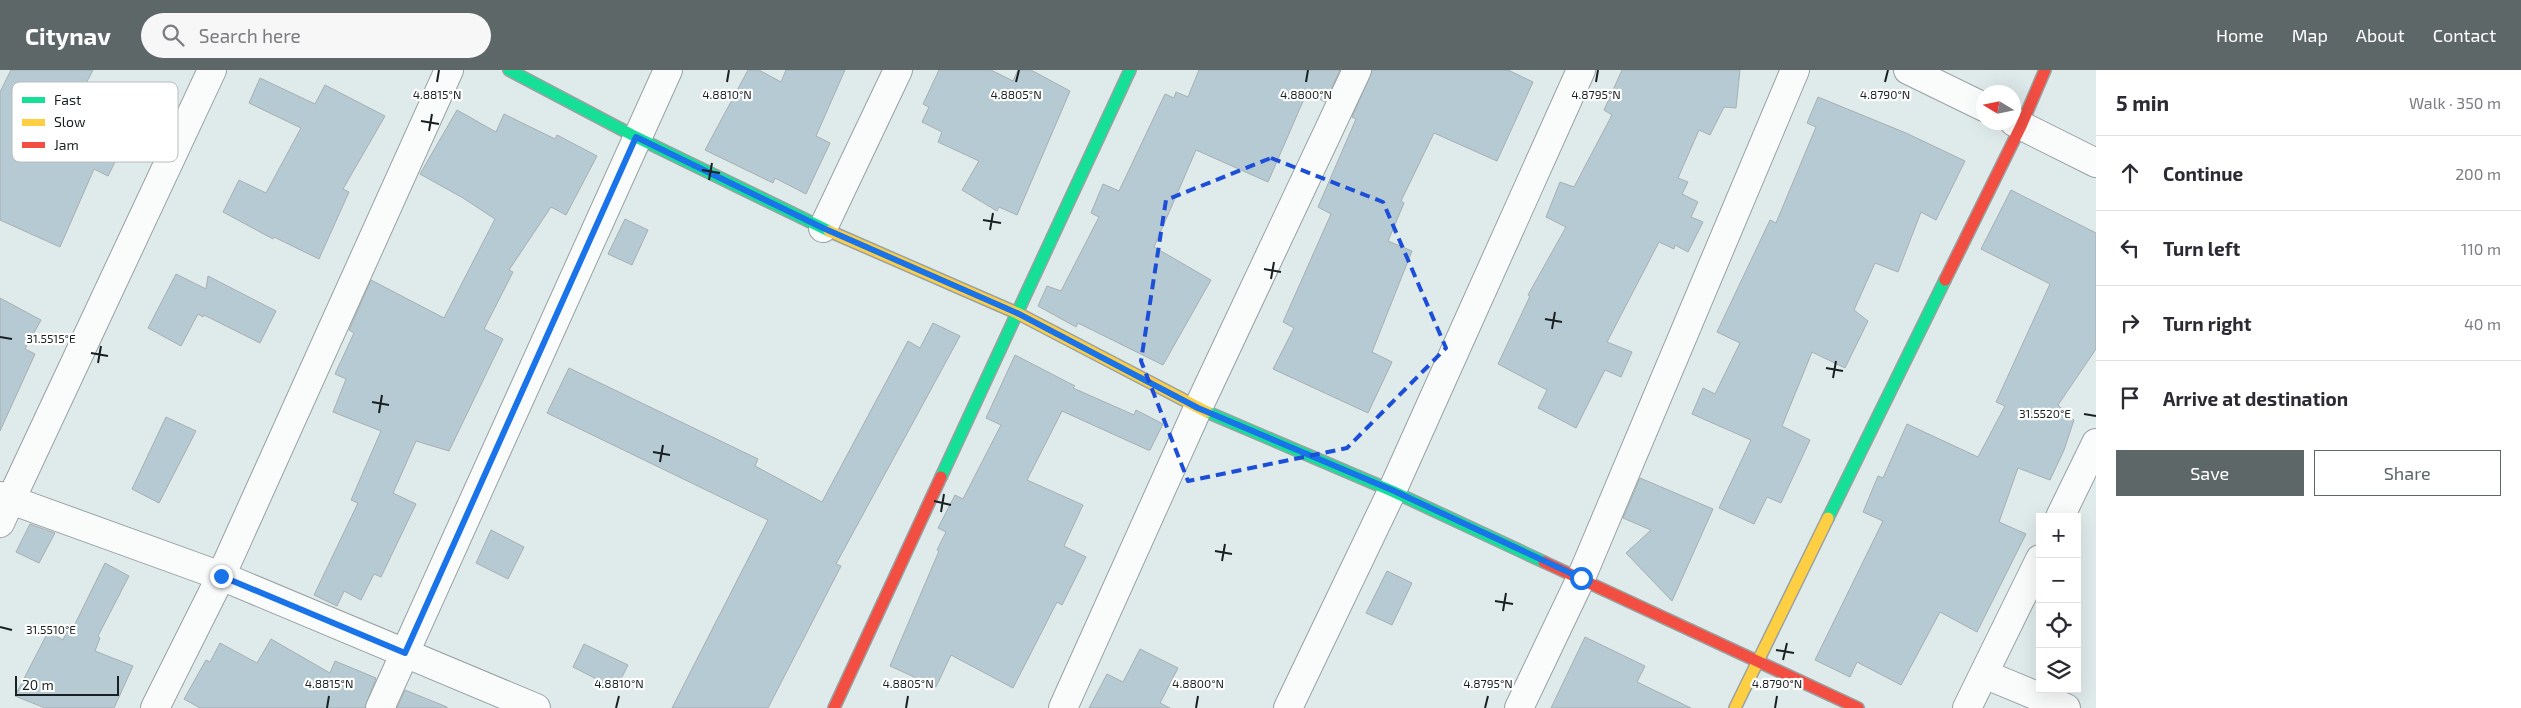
<!DOCTYPE html>
<html lang="en">
<head>
<meta charset="utf-8">
<style>
	body { margin:0; font-family:"Exo 2",sans-serif; background:#f7f7f7; color:#2b2b33 }
	.controls { position:absolute; right:15px; bottom:15px; display:grid; overflow:hidden; border-radius:0px; box-shadow:0 5px 20px #0002 }
	.controls button { width:45px; height:45px; display:grid; place-items:center; padding:0; border:0; border-bottom:1px solid #e1e1e2; background:#fff; color:#2b2b33; font:25px sans-serif }
	.compass { position:absolute; left:1976px; top:15px; width:45px; height:45px; border-radius:50%; background:#fff; box-shadow:0 5px 20px #0002; rotate:280deg }
	.scale { position:absolute; left:15px; bottom:12px; width:104px; box-sizing:border-box; padding-left:5px; border:2px solid #192022; border-top:0; font-size:14px; line-height:18px; white-space:nowrap; color:#192022; -webkit-text-stroke:4px #fff; paint-order:stroke }
	.stop { position:absolute; width:15px; height:15px; margin:-11px; border:4px solid #1a73e8; border-radius:50%; background:#fff }
	.stop.end { background:#1a73e8; border-color:#fff; box-shadow:0 1px 5px #0008 }
	.list { margin:0; padding:0; list-style:none }
	h2 { display:flex; justify-content:space-between; align-items:center; height:65px; margin:0; padding:0 20px; font-size:21px }
	h2 small { font-size:16px; font-weight:400; color:#7c7c81 }
	.list li { display:grid; grid-template-columns:32px 1fr auto; gap:15px; align-items:center; box-sizing:border-box; height:75px; padding:0 20px; border-top:1px solid #e1e1e2 }
	.list b { display:block; font-size:19px; white-space:nowrap }
	.list em { font-size:16px; font-style:normal; color:#7c7c81 }
	.actions { display:flex; gap:10px; padding:15px 20px }
	.actions a { flex:1; padding:11px 0; border:1px solid #5e6768; border-radius:0px; text-align:center; font-size:18px; color:#5e6768 }
	.actions .main { background:#5e6768; color:#fff }
	.icon { flex:none; width:28px; height:28px; fill:none; stroke:currentColor; stroke-width:2; stroke-linecap:round; stroke-linejoin:round }
	.map { position:relative; flex:none; width:2096px; height:638px; overflow:hidden }
	header { display:flex; align-items:center; gap:30px; box-sizing:border-box; height:70px; padding:0 25px; background:#5e6768; color:#fff }
	header strong { font-size:24px }
	nav { display:flex; gap:28px; margin-inline-start:auto; font-size:18px }
	.search { width:350px; height:45px; background:#f7f7f7; display:flex; align-items:center; gap:12px; box-sizing:border-box; padding:0 18px; border-radius:28px; color:#7c7c81; font-size:19px }
	main { display:flex }
	aside { flex:1; background:#fff }
	.map>svg:first-child { display:block }
</style>
</head>
<body>
<header>
<strong>Citynav</strong>
<div class="search"><svg class="icon" aria-label="search" viewBox="0 0 24 24"><circle cx="10" cy="10" r="6"/><path d="M15 15l6 6"/></svg>Search here</div>
<nav><a>Home</a><a>Map</a><a>About</a><a>Contact</a></nav>
</header>
<main>
<div class="map">
<svg width="2096" height="638" viewBox="0 0 2096 638">
	<rect width="100%" height="100%" fill="#dfeaeb"/>
	<g fill="#b6cad4" stroke="#a7afb1">
		<polygon points="11,0 93,0 76,33 131,60 108,106 94,99 60,177 0,150 0,22"/>
		<polygon points="748,0 759,0 781,12 786,0 845,0 816,66 830,73 806,124 775,108 773,113 705,80"/>
		<polygon points="939,0 991,0 1013,11 1018,0 1031,0 1070,21 1017,145 999,137 997,141 962,120 979,91 938,72 942,62 922,52 929,37 923,34"/>
		<polygon points="1199,0 1340,0 1325,32 1307,22 1268,112 1196,80 1154,177 1211,210 1163,295 1078,253 1076,257 1038,236 1047,216 1061,221 1099,147 1091,143 1103,114 1119,121 1165,24 1174,28 1176,22 1188,27"/>
		<polygon points="1372,0 1508,0 1533,12 1497,91 1434,63 1401,131 1404,133 1388,171 1412,181 1372,282 1392,292 1368,343 1273,299 1294,258 1283,252 1331,144 1318,137 1356,49 1352,47"/>
		<polygon points="1622,0 1740,0 1736,38 1724,37 1710,65 1699,60 1678,108 1688,112 1682,124 1698,132 1691,147 1703,152 1688,182 1675,175 1674,179 1659,172 1607,272 1632,282 1621,307 1605,300 1576,358 1538,338 1547,320 1498,294 1530,226 1528,225 1566,157 1546,147 1560,112 1574,117 1612,45 1604,40"/>
		<polygon points="260,8 315,34 325,15 385,46 343,119 349,122 319,189 274,167 273,169 223,142 239,110 266,123 301,58 249,33"/>
		<polygon points="1818,27 1906,63 1965,91 1936,150 1921,142 1898,202 1875,193 1854,240 1868,251 1845,298 1812,282 1782,356 1810,370 1781,433 1767,427 1754,454 1719,438 1751,370 1692,344 1703,318 1715,324 1740,273 1717,262 1770,150 1776,153 1816,57 1807,53"/>
		<polygon points="457,40 496,62 504,44 555,69 557,65 597,86 566,145 551,137 509,200 513,202 484,259 503,269 449,381 416,371 393,423 416,434 381,507 374,504 361,530 344,521 337,536 314,525 358,433 351,430 381,361 333,342 346,309 335,304 354,263 349,260 371,210 444,248 495,149 463,128 420,104"/>
		<polygon points="2011,120 2096,163 2096,279 2058,335 2074,350 2064,380 2050,410 2018,398 1999,452 2026,464 1977,562 1940,542 1901,615 1857,592 1850,607 1815,590 1883,451 1863,442 1878,406 1883,408 1907,354 1978,387 2005,336 1996,332 2050,214 1981,179"/>
		<polygon points="625,149 648,160 632,195 608,184"/>
		<polygon points="176,204 206,219 208,206 276,241 260,273 204,245 203,247 198,244 181,276 148,258"/>
		<polygon points="0,228 41,250 25,279 35,284 0,361"/>
		<polygon points="933,253 960,266 836,494 841,496 768,638 672,638 768,450 547,343 569,298 758,389 755,396 822,432 908,271 920,278"/>
		<polygon points="1015,285 1075,316 1073,318 1134,345 1136,340 1163,354 1150,380 1148,380 1062,341 1027,410 1083,435 1064,476 1086,487 1062,535 1057,532 1013,618 951,585 936,617 890,596 939,481 937,480 946,462 938,458 955,425 963,429 1001,355 986,348"/>
		<polygon points="166,347 196,361 159,433 132,419"/>
		<polygon points="1640,408 1713,439 1672,531 1626,483 1651,460 1623,448"/>
		<polygon points="30,454 55,463 39,493 16,482"/>
		<polygon points="491,460 524,477 508,509 476,493"/>
		<polygon points="105,493 129,506 98,566 100,568 95,581 133,596 114,638 45,638 15,626 48,562 63,570 70,554 74,556"/>
		<polygon points="1387,501 1412,513 1392,555 1366,543"/>
		<polygon points="1585,567 1645,596 1637,612 1691,638 1551,638"/>
		<polygon points="271,569 330,603 335,591 376,608 365,638 200,638 184,629 206,590 210,592 220,573 257,593"/>
		<polygon points="584,574 628,595 616,619 573,597"/>
		<polygon points="1140,579 1178,598 1160,633 1170,638 1089,638 1107,604 1123,612"/>
		<polygon points="405,620 447,637 447,638 397,638"/>
	</g>
	<g fill="none" stroke-linecap="round" stroke-linejoin="round">
		<g stroke="#99a1a2" stroke-width="30">
			<g id="street">
				<polyline points="1908,0 1984,37"/>
				<polyline points="2014,52 2096,93"/>
				<polyline points="823,158 898,0"/>
				<polyline points="0,426 221,506 536,638"/>
				<polyline points="2060,447 2096,373"/>
				<polyline points="0,453 212,0"/>
				<polyline points="1984,604 2066,638"/>
				<polyline points="155,638 221,506 449,0"/>
				<polyline points="380,638 668,0"/>
				<polyline points="1063,638 1198,338 1357,0"/>
				<polyline points="1288,638 1392,421 1581,0"/>
				<polyline points="1519,638 1581,508 1795,0"/>
				<polyline points="1967,638 2040,489"/>
			</g>
		</g>
		<g stroke="#99a1a2" stroke-width="14">
			<g id="fast">
				<polyline points="509,0 636,67 829,161"/>
				<polyline points="1207,342 1392,421 1544,492"/>
				<polyline points="941,407 1130,0"/>
				<polyline points="1828,448 1945,210"/>
			</g>
		</g>
		<g stroke="#99a1a2" stroke-width="14">
			<g id="slow">
				<polyline points="829,161 1017,243 1207,342"/>
				<polyline points="1735,638 1828,448"/>
			</g>
		</g>
		<g stroke="#99a1a2" stroke-width="14">
			<g id="jam">
				<polyline points="1945,210 2021,56 2045,0"/>
				<polyline points="1544,492 1858,638"/>
				<polyline points="834,638 941,407"/>
			</g>
		</g>
		<use href="#street" stroke="#fafcfc" stroke-width="28"/>
		<use href="#fast" stroke="#16e098" stroke-width="11"/>
		<use href="#slow" stroke="#ffcf43" stroke-width="11"/>
		<use href="#jam" stroke="#f24e42" stroke-width="11"/>
	</g>
	<g fill="none" stroke-linecap="round" stroke-linejoin="round">
		<polyline stroke="#1a73e8" stroke-width="6" points="221,506 405,583 636,67 823,158 1017,243 1198,338 1392,420 1581,508"/>
	</g>
	<path fill="none" stroke="#1d4ed8" stroke-width="4" stroke-dasharray="10 6" stroke-linejoin="round" d="M 1271,88 L 1383,132 L 1446,278 L 1347,378 L 1188,411 L 1141,291 L 1166,130 Z"/>
	<path fill="none" stroke="#192022" stroke-width="2" d="M 437,12 L 439,0M 727,12 L 729,0M 1016,12 L 1019,0M 1306,12 L 1308,0M 1596,12 L 1598,0M 1885,12 L 1888,0M 421,51 L 439,54M 429,61 L 432,44M 702,100 L 720,103M 709,110 L 712,93M 983,150 L 1001,153M 990,160 L 993,143M 1264,199 L 1281,202M 1271,209 L 1274,192M 1545,249 L 1562,252M 1552,259 L 1555,242M 0,267 L 12,269M 91,283 L 108,286M 98,293 L 101,276M 1826,298 L 1843,301M 1833,308 L 1836,291M 372,332 L 389,335M 379,343 L 382,325M 2084,344 L 2096,346M 653,382 L 670,385M 660,392 L 663,375M 934,431 L 951,435M 941,442 L 944,424M 1215,481 L 1232,484M 1222,491 L 1225,474M 1495,531 L 1513,534M 1503,541 L 1506,523M 0,557 L 12,560M 1776,580 L 1794,583M 1783,590 L 1787,573M 327,638 L 329,626M 616,638 L 619,626M 906,638 L 908,626M 1196,638 L 1198,626M 1485,638 L 1488,626M 1775,638 L 1777,626"/>
	<rect x="12" y="12" width="166" height="80" rx="8" fill="#fff" stroke="#babcbd" stroke-width="1"/>
	<rect x="22" y="27" width="23" height="6" fill="#16e098"/>
	<rect x="22" y="49" width="23" height="7" fill="#ffcf43"/>
	<rect x="22" y="72" width="23" height="6" fill="#f24e42"/>
	<g font-size="14" fill="#192022">
		<text x="54" y="35">Fast</text>
		<text x="54" y="57">Slow</text>
		<text x="54" y="80">Jam</text>
	</g>
	<g font-size="12" text-anchor="middle" fill="#192022" stroke="#fff" stroke-width="4.5" stroke-linejoin="round" paint-order="stroke">
		<text x="437" y="29">4.8815°N</text>
		<text x="727" y="29">4.8810°N</text>
		<text x="1016" y="29">4.8805°N</text>
		<text x="1306" y="29">4.8800°N</text>
		<text x="1596" y="29">4.8795°N</text>
		<text x="1885" y="29">4.8790°N</text>
		<text x="51" y="273">31.5515°E</text>
		<text x="2045" y="348">31.5520°E</text>
		<text x="51" y="564">31.5510°E</text>
		<text x="329" y="618">4.8815°N</text>
		<text x="619" y="618">4.8810°N</text>
		<text x="908" y="618">4.8805°N</text>
		<text x="1198" y="618">4.8800°N</text>
		<text x="1488" y="618">4.8795°N</text>
		<text x="1777" y="618">4.8790°N</text>
	</g>
</svg>
<div class="controls">
<button>+</button>
<button>−</button>
<button><svg class="icon" aria-label="locate" viewBox="0 0 24 24"><circle cx="12" cy="12" r="6"/><path d="M12 2v4M12 18v4M2 12h4M18 12h4"/></svg></button>
<button><svg class="icon" aria-label="layers" viewBox="0 0 24 24"><path d="M12 4l9 5-9 5-9-5zM3 14l9 5 9-5"/></svg></button>
</div>
<svg class="compass" viewBox="-18 -18 36 36"><path d="M0-13l5 13h-10z" fill="#e53935"/><path d="M0 13l5-13h-10z" fill="#7c7c81"/></svg>
<div class="scale">20 m</div>
<div class="stop" style="left:1581px;top:508px"></div>
<div class="stop end" style="left:221px;top:506px"></div>
</div>
<aside>
<h2>5 min<small>Walk · 350 m</small></h2>
<ul class="list">
<li><svg class="icon" aria-label="ahead" viewBox="0 0 24 24"><path d="M12 20V5M6 11l6-6 6 6"/></svg><div><b>Continue</b></div><em>200 m</em></li>
<li><svg class="icon" aria-label="left" viewBox="0 0 24 24"><path d="M17 20v-9H6M10 6l-5 5 5 5"/></svg><div><b>Turn left</b></div><em>110 m</em></li>
<li><svg class="icon" aria-label="right" viewBox="0 0 24 24"><path d="M7 20v-9h11M14 6l5 5-5 5"/></svg><div><b>Turn right</b></div><em>40 m</em></li>
<li><svg class="icon" aria-label="arrive" viewBox="0 0 24 24"><path d="M6 21V4h12l-3 4 3 4H6"/></svg><div><b>Arrive at destination</b></div></li>
</ul>
<div class="actions"><a class="main">Save</a><a>Share</a></div>
</aside>
</main>
</body>
</html>
